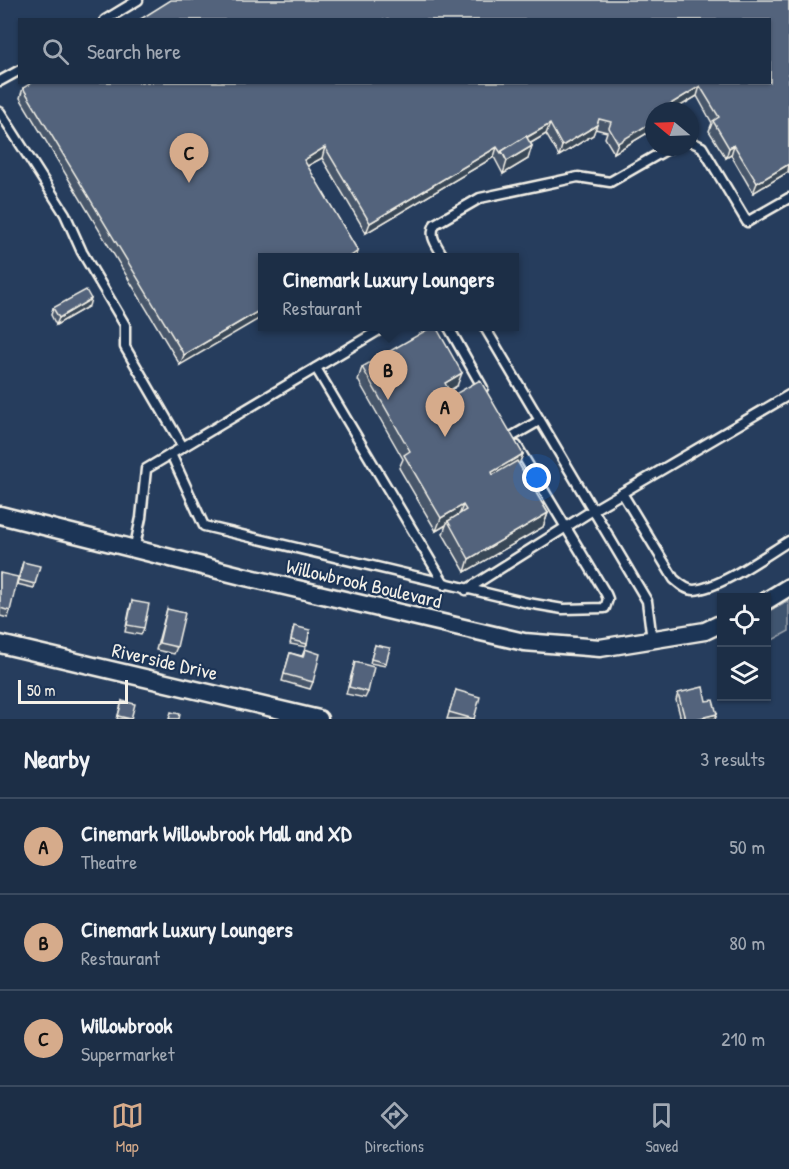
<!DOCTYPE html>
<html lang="en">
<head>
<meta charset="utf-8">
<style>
	body { margin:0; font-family:"Patrick Hand",sans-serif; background:#293a51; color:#f1f3f6 }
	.controls { position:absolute; right:18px; bottom:18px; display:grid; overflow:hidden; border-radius:0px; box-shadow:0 2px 4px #0004 }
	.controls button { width:54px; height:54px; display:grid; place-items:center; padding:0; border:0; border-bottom:2px solid #3a4a5f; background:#1c2e46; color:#f1f3f6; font:30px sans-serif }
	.compass { position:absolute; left:645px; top:102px; width:54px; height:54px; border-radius:50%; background:#1c2e46; box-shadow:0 2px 4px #0004; rotate:289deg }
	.scale { position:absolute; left:18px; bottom:15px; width:110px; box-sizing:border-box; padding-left:6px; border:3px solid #f4f1e8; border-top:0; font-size:16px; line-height:21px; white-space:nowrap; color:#f4f1e8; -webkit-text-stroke:4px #1d3557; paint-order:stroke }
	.you { position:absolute; left:537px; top:478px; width:21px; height:21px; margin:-15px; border:4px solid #fff; border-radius:50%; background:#1a73e8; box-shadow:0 0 0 9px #1a73e833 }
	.badge { display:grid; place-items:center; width:39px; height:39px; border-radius:50%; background:#d6ab8b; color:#111; font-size:20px; font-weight:700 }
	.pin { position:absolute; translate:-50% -50px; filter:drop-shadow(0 2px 3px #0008) }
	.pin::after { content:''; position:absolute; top:32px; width:21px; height:18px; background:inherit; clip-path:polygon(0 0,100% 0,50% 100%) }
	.popup { position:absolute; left:258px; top:253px; width:261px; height:78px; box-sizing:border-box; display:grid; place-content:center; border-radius:0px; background:#1c2e46; filter:drop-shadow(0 2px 4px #0005); font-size:20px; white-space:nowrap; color:#a0a8b3 }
	.popup b { font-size:22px; color:#f1f3f6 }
	.popup::after { content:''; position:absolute; left:50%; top:100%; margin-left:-12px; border:12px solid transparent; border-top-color:#1c2e46 }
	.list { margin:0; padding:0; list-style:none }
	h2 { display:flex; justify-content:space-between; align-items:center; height:78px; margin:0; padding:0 24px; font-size:26px }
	h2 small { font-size:20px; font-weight:400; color:#a0a8b3 }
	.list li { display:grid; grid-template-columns:39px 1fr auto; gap:18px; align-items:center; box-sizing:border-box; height:96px; padding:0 24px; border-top:2px solid #3a4a5f }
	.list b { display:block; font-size:22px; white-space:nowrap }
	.list p { margin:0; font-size:20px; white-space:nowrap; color:#a0a8b3 }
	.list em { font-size:20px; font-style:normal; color:#a0a8b3 }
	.icon { flex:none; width:33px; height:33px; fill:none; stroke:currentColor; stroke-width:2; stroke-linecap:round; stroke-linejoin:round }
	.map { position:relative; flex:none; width:789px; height:719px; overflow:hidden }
	.search { position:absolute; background:#1c2e46; box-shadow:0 2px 4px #0004; left:18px; right:18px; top:18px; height:66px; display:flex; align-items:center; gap:15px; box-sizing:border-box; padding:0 21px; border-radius:0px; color:#a0a8b3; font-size:22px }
	.sheet { height:366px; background:#1c2e46 }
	nav { display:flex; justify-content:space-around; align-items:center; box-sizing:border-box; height:84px; border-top:2px solid #3a4a5f; background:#1c2e46; font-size:16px; color:#a0a8b3 }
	nav a { display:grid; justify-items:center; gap:3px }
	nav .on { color:#d6ab8b }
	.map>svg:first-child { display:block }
</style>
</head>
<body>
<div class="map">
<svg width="789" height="719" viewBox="0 0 789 719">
	<rect width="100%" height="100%" fill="#263d5d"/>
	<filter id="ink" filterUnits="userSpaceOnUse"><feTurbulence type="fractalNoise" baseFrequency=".0167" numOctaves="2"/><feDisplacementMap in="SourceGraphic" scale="12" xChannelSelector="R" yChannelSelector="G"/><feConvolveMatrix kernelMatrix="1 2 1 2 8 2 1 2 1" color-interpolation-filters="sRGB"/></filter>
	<g filter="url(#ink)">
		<polygon fill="#40546f" stroke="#9aa2ac" stroke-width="1.5" points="789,600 789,631 767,643 767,612"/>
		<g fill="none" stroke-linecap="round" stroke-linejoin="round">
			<g stroke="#f4f1e8" stroke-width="13">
				<g id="lane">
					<polyline points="105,20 138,0"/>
					<polyline points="0,81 20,70"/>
					<polyline points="0,112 65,214 82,252 125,325 125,347 183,447"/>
					<polyline points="690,141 702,147 747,222 789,198"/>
					<path d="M 444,258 C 438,246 428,237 435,224 L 480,198 L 578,177 L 610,182 L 671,147"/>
					<polyline points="448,326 483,388"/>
					<polyline points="484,326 647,601 652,640"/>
					<polyline points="316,368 445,585"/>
					<polyline points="511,437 539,421"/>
					<polyline points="171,454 204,526 528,603 563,609 605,608 608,599 606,594 517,446"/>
					<path d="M 622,493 L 674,579 C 680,584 686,590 694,590 C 721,588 766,555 789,541"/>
					<polyline points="134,550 141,518 146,469 386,326"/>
					<polyline points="466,590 593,510 789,395"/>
				</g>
			</g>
			<g stroke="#f4f1e8" stroke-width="21">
				<g id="street">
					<polyline points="0,515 246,577 524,642 600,648 705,631 722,623"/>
					<polyline points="766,601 789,587"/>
					<polyline points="0,644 319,719"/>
				</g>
			</g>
			<use href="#lane" stroke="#1d3557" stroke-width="8"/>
			<use href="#street" stroke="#1d3557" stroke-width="16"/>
		</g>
		<g fill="#47566a" stroke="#f4f1e8" stroke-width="1.5">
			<polygon points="789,0 789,174 788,172 753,193 731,155 726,158 709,131 712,123 697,96 672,111 654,111 654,129 614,153 605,138 607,132 595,129 593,135 559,156 546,134 531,143 528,159 503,174 494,157 366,233 322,158 307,166 358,251 356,258 262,258 180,365 20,98 23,88"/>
			<polygon points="89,306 56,325 51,315 53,308"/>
			<polygon points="362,367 457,386 449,391 452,396 523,454 519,464 548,513 543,527 465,572 443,534 446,525 436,531 399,468 403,459 358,380"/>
			<polygon points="22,565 35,584 34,588 17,584"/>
			<polygon points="0,573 10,611 8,618 0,616"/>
			<polygon points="132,601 144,628 141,635 125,632 130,608"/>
			<polygon points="167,609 177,647 174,654 156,650"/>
			<polygon points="293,630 307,644 306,647 290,644"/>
			<polygon points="375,645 386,663 385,666 370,663"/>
			<polygon points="305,649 313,682 310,689 282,681 290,653 302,656"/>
			<polygon points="355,662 368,692 365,698 346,694"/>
			<polygon points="456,690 474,719 447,719"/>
			<polygon points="678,693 706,701 717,714 715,719 681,719 676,700"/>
			<polygon points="122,701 131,719 117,719"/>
		</g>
		<g fill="#394656" stroke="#f4f1e8" stroke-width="1.5">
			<polygon points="700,86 697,96 672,111 659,111"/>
			<polygon points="654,115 654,129 614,153 618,143"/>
			<polygon points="550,124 546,134 505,158 502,152"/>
			<polygon points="597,125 593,135 559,156 562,146"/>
			<polygon points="734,145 731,155 726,158 729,148"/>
			<polygon points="532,146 528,159 503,174 507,161"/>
			<polygon points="325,147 322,158 300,170 304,160"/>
			<polygon points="497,147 494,157 366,233 370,223"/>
			<polygon points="789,164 788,172 753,193 757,183"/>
			<polygon points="358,251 356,258 348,258"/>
			<polygon points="91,299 89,306 56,325 59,318"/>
			<polygon points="262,309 262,317 180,365 184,355"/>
			<polygon points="462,373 457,386 440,396 445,383"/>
			<polygon points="523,454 518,467 487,485 492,472"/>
			<polygon points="463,505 458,518 448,521 446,525 436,531 441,518"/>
			<polygon points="548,513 543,527 465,572 469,559"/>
			<polygon points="717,714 715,719 696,719"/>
		</g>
		<g fill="#52647b" stroke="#f4f1e8" stroke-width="1.5">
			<polygon points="171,0 789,0 789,164 757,183 734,145 729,148 713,121 719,117 700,86 659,111 654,111 654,121 618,143 609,128 611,122 599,119 597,125 562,146 550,124 527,137 526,136 502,151 502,152 501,153 497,147 370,223 325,147 304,160 358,251 348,258 262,258 262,309 184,355 23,88 33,82 770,82 770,20 139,20"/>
			<polygon points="526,136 532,146 507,161 502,151"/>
			<polygon points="86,290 91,299 59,318 53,308"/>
			<polygon points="432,327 436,327 462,373 445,383 452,396 480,380 523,454 492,472 493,475 517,461 548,513 469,559 448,521 466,510 463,505 441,518 404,455 410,451 362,367"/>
			<polygon points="23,562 40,566 35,584 19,580"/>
			<polygon points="0,573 18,577 10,611 0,608"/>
			<polygon points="132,601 149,604 144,628 127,625"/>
			<polygon points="167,609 185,613 177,647 159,643"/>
			<polygon points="294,626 310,630 307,644 291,640"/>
			<polygon points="375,645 390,648 386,663 371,659"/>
			<polygon points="305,649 320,654 313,682 284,674 290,653 303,657"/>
			<polygon points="355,662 374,667 368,692 349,687"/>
			<polygon points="703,687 706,701 713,700 717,714 696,719 685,719 678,693"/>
			<polygon points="456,690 480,697 474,719 449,712"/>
			<polygon points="122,701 135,704 131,719 118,716"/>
			<polygon points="171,712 180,714 179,719 169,719"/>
		</g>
	</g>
	<g text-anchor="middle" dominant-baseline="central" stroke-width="4.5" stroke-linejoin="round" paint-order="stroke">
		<g font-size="20" fill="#f4f1e8" stroke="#1d3557">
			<text transform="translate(364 583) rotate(13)">Willowbrook Boulevard</text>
			<text transform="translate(165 661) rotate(13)">Riverside Drive</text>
		</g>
	</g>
</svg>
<div class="controls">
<button><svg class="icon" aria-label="locate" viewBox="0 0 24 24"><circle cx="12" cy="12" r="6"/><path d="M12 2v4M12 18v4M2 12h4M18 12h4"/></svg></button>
<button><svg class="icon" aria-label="layers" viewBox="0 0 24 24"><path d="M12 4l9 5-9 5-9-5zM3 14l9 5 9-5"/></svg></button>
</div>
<svg class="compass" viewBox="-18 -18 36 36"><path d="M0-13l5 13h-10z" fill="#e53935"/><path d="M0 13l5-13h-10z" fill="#a0a8b3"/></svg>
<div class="scale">50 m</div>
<div class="you"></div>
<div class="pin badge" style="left:445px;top:437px">A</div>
<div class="pin badge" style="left:388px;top:400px">B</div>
<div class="popup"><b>Cinemark Luxury Loungers</b>Restaurant</div>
<div class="pin badge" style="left:189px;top:183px">C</div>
<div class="search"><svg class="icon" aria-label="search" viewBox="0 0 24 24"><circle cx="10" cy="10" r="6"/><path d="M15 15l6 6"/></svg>Search here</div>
</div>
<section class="sheet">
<h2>Nearby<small>3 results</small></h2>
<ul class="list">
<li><span class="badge">A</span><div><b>Cinemark Willowbrook Mall and XD</b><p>Theatre</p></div><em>50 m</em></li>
<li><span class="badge">B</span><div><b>Cinemark Luxury Loungers</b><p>Restaurant</p></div><em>80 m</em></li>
<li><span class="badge">C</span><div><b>Willowbrook</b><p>Supermarket</p></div><em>210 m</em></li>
</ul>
</section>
<nav>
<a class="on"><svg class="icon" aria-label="map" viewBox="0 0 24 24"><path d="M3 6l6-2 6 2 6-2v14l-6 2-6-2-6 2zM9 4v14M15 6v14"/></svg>Map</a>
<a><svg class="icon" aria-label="directions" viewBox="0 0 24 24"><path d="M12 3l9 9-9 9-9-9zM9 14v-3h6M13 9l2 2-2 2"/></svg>Directions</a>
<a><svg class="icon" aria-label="saved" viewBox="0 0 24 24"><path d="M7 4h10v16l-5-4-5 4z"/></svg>Saved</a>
</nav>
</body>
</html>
